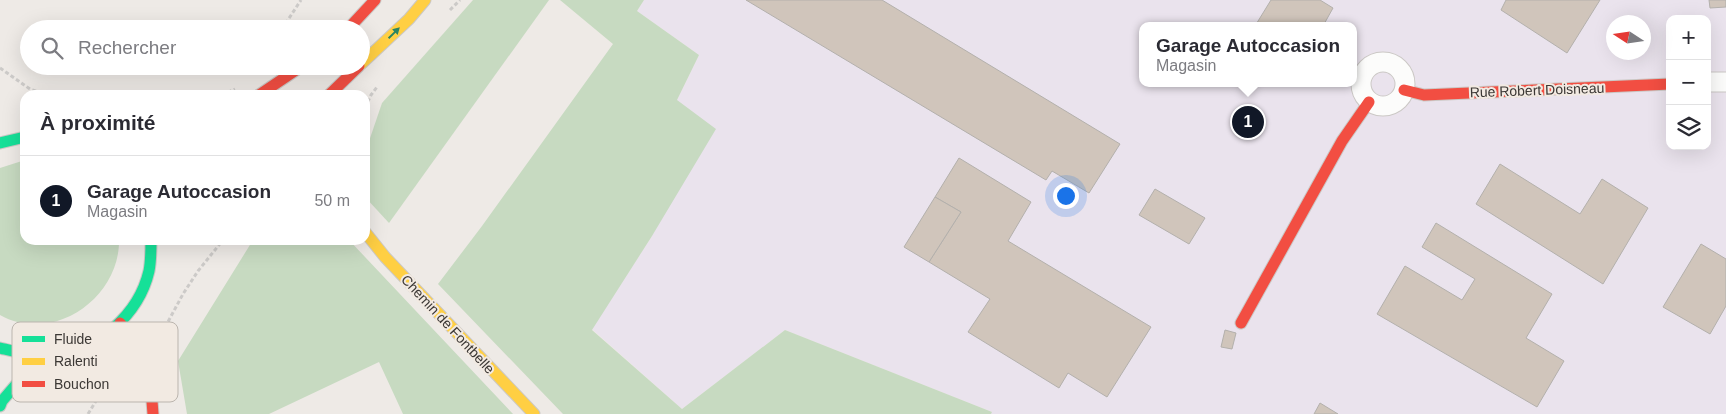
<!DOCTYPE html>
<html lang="fr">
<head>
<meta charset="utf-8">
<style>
	body { margin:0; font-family:Helvetica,sans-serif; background:#f7f7f7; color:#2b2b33 }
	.controls { position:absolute; right:15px; top:15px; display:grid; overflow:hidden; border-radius:10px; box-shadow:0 5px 20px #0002 }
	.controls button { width:45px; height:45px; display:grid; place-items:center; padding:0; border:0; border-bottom:1px solid #e1e1e2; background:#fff; color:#2b2b33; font:25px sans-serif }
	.compass { position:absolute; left:1606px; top:15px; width:45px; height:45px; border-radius:50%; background:#fff; box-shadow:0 5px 20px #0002; rotate:282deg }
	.you { position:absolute; left:1065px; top:195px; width:18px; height:18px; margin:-12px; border:4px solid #fff; border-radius:50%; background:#1a73e8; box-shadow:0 0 0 8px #1a73e833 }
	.badge { display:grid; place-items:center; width:32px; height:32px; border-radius:50%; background:#111827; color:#fff; font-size:16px; font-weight:700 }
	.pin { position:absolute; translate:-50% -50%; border:2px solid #fff; box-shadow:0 1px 5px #0006 }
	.popup { position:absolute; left:1139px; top:22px; width:218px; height:65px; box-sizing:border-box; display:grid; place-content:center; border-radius:10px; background:#fff; filter:drop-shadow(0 1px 4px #0005); font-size:16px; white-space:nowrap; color:#7c7c81 }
	.popup b { font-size:19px; color:#2b2b33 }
	.popup::after { content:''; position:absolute; left:50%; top:100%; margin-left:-10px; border:10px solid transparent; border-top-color:#fff }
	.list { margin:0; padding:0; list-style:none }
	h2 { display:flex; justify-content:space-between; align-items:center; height:65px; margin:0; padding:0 20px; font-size:21px }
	h2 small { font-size:16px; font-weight:400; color:#7c7c81 }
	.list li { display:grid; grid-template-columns:32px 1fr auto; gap:15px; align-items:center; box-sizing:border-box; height:90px; padding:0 20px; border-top:1px solid #e1e1e2 }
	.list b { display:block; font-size:19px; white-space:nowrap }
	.list p { margin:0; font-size:16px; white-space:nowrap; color:#7c7c81 }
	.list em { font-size:16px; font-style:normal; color:#7c7c81 }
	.icon { flex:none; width:28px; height:28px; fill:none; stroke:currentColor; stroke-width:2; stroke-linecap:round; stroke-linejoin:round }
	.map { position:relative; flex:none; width:1726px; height:414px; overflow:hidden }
	.search { position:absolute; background:#fff; box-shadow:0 5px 20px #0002; left:20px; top:20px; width:350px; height:55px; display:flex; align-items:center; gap:12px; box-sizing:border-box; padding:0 18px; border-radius:28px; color:#7c7c81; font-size:19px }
	.panel { position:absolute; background:#fff; box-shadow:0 5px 20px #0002; left:20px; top:90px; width:350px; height:155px; border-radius:15px }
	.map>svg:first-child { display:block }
</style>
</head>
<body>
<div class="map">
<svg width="1726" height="414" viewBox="0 0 1726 414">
	<rect width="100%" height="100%" fill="#eeeae6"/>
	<path fill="#eae3ed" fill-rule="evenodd" d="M 644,0 L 1726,0 L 1726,414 L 991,414 L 992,412 L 785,330 L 682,409 L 592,329 L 652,236 L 677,100 L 699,55 L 637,11 ZM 1670,19 L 1707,19 L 1707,146 L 1670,146 ZM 1614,22 L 1644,22 L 1644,52 L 1614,52 ZM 1143,26 L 1353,26 L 1353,83 L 1143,83 Z"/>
	<g fill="#c7dac1">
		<polygon points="473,0 549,0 389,223 365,197 365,153 382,103"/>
		<polygon points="560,0 644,0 637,11 699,55 677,100 716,129 652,236 592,330 682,409 785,330 992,412 991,414 563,414 438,284 482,226 613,44"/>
		<path d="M 25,160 L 25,240 L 119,240 C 120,298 53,345 0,315 L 0,168 Z"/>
		<polygon points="253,240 349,240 513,414 403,414 379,362 269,414 187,414 178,361"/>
	</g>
	<g fill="#d0c5bb" stroke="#b3b0ac">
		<polygon points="746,0 882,0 1120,144 1089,193 1052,171 1046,180"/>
		<polygon points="1271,0 1320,0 1333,8 1323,26 1255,26"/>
		<polygon points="1506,0 1600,0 1567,53 1501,10"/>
		<polygon points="1709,0 1726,0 1726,7 1710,8"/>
		<polygon points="959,158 1031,202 1008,241 1151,327 1107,397 1068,373 1059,388 968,332 990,299 929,262 961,212 935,197"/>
		<polygon points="1500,164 1580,214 1602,179 1648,208 1603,284 1476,204"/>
		<polygon points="1155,189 1205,218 1189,244 1139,215"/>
		<polygon points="935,197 961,212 929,262 904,247"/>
		<polygon points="1436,223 1552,294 1526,338 1564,361 1537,407 1377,314 1405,266 1462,300 1475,279 1422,247"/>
		<polygon points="1701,244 1726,259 1726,306 1710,334 1663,307"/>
		<polygon points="1225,330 1236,333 1232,349 1221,347"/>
		<polygon points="1320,403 1338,414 1314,414"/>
	</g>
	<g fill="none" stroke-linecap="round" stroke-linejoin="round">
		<g stroke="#cbc8c5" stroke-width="21">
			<g id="street">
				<circle cx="1383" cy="84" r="22"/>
				<polyline points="1707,82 1726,82"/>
			</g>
		</g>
		<g stroke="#cbc8c5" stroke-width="13">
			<g id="fast">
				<polyline points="0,143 25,137"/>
				<path d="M 0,348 C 17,352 35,357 53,355 C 98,351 139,314 149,271 C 151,261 151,250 151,240"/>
				<polyline points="0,406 2,401 26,373 58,356"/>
			</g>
		</g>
		<g stroke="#cbc8c5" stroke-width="13">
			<g id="slow">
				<polyline points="361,64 409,19 425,0"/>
				<polyline points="365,232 385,257 534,414"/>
			</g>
		</g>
		<g stroke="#cbc8c5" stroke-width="13">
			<g id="jam">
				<polyline points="348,29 375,0"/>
				<polyline points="1404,90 1424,95 1670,84"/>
				<polyline points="259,95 302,66"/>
				<polyline points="329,95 359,66"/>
				<polyline points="120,323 141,349 150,375 153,414"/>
				<polyline points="1241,323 1342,141 1369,102"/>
			</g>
		</g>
		<g stroke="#cccac8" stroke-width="3" stroke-dasharray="4 2.5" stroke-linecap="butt">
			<polyline points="450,10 460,0"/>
			<polyline points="282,29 301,0"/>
			<polyline points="0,68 30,89 46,95"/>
			<polyline points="222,95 235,89"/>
			<polyline points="365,108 371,95 377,87"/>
			<polyline points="162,333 183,294 198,271 223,240"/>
			<polyline points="88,414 110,378 120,369"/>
		</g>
		<use href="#street" stroke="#fcfcfb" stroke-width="19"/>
		<use href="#fast" stroke="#16e098" stroke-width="11"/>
		<use href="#slow" stroke="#ffcf43" stroke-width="11"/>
		<use href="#jam" stroke="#f24e42" stroke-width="11"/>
	</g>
	<defs><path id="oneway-solid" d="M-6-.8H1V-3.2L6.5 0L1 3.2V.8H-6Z" transform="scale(1.25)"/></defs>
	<use fill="#2b8462" href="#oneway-solid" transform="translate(394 33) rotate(-44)"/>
	<g text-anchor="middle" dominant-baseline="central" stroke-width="4" stroke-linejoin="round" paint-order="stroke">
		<g font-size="14" fill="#3c3835" stroke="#f2eae2">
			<text transform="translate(1537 90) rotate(-2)">Rue Robert Doisneau</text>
			<text transform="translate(448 324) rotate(47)">Chemin de Fontbelle</text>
		</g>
	</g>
	<rect x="12" y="322" width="166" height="80" rx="8" fill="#f2eae2" stroke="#bbb5ae" stroke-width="1"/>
	<rect x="22" y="336" width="23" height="6" fill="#16e098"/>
	<rect x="22" y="358" width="23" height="7" fill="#ffcf43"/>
	<rect x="22" y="381" width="23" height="6" fill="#f24e42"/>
	<g font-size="14" fill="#3c3835">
		<text x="54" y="344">Fluide</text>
		<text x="54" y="366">Ralenti</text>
		<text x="54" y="389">Bouchon</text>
	</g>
</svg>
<div class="controls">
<button>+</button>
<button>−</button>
<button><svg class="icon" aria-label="layers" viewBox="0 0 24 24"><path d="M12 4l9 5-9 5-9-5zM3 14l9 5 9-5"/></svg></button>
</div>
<svg class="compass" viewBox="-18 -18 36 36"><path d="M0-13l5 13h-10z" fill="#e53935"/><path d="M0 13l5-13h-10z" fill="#7c7c81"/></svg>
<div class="you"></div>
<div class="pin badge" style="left:1248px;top:122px">1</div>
<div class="popup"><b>Garage Autoccasion</b>Magasin</div>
<div class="search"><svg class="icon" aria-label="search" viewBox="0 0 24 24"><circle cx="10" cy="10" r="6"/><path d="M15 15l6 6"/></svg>Rechercher</div>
<section class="panel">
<h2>À proximité<small></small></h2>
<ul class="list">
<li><span class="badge">1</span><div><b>Garage Autoccasion</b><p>Magasin</p></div><em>50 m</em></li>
</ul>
</section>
</div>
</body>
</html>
